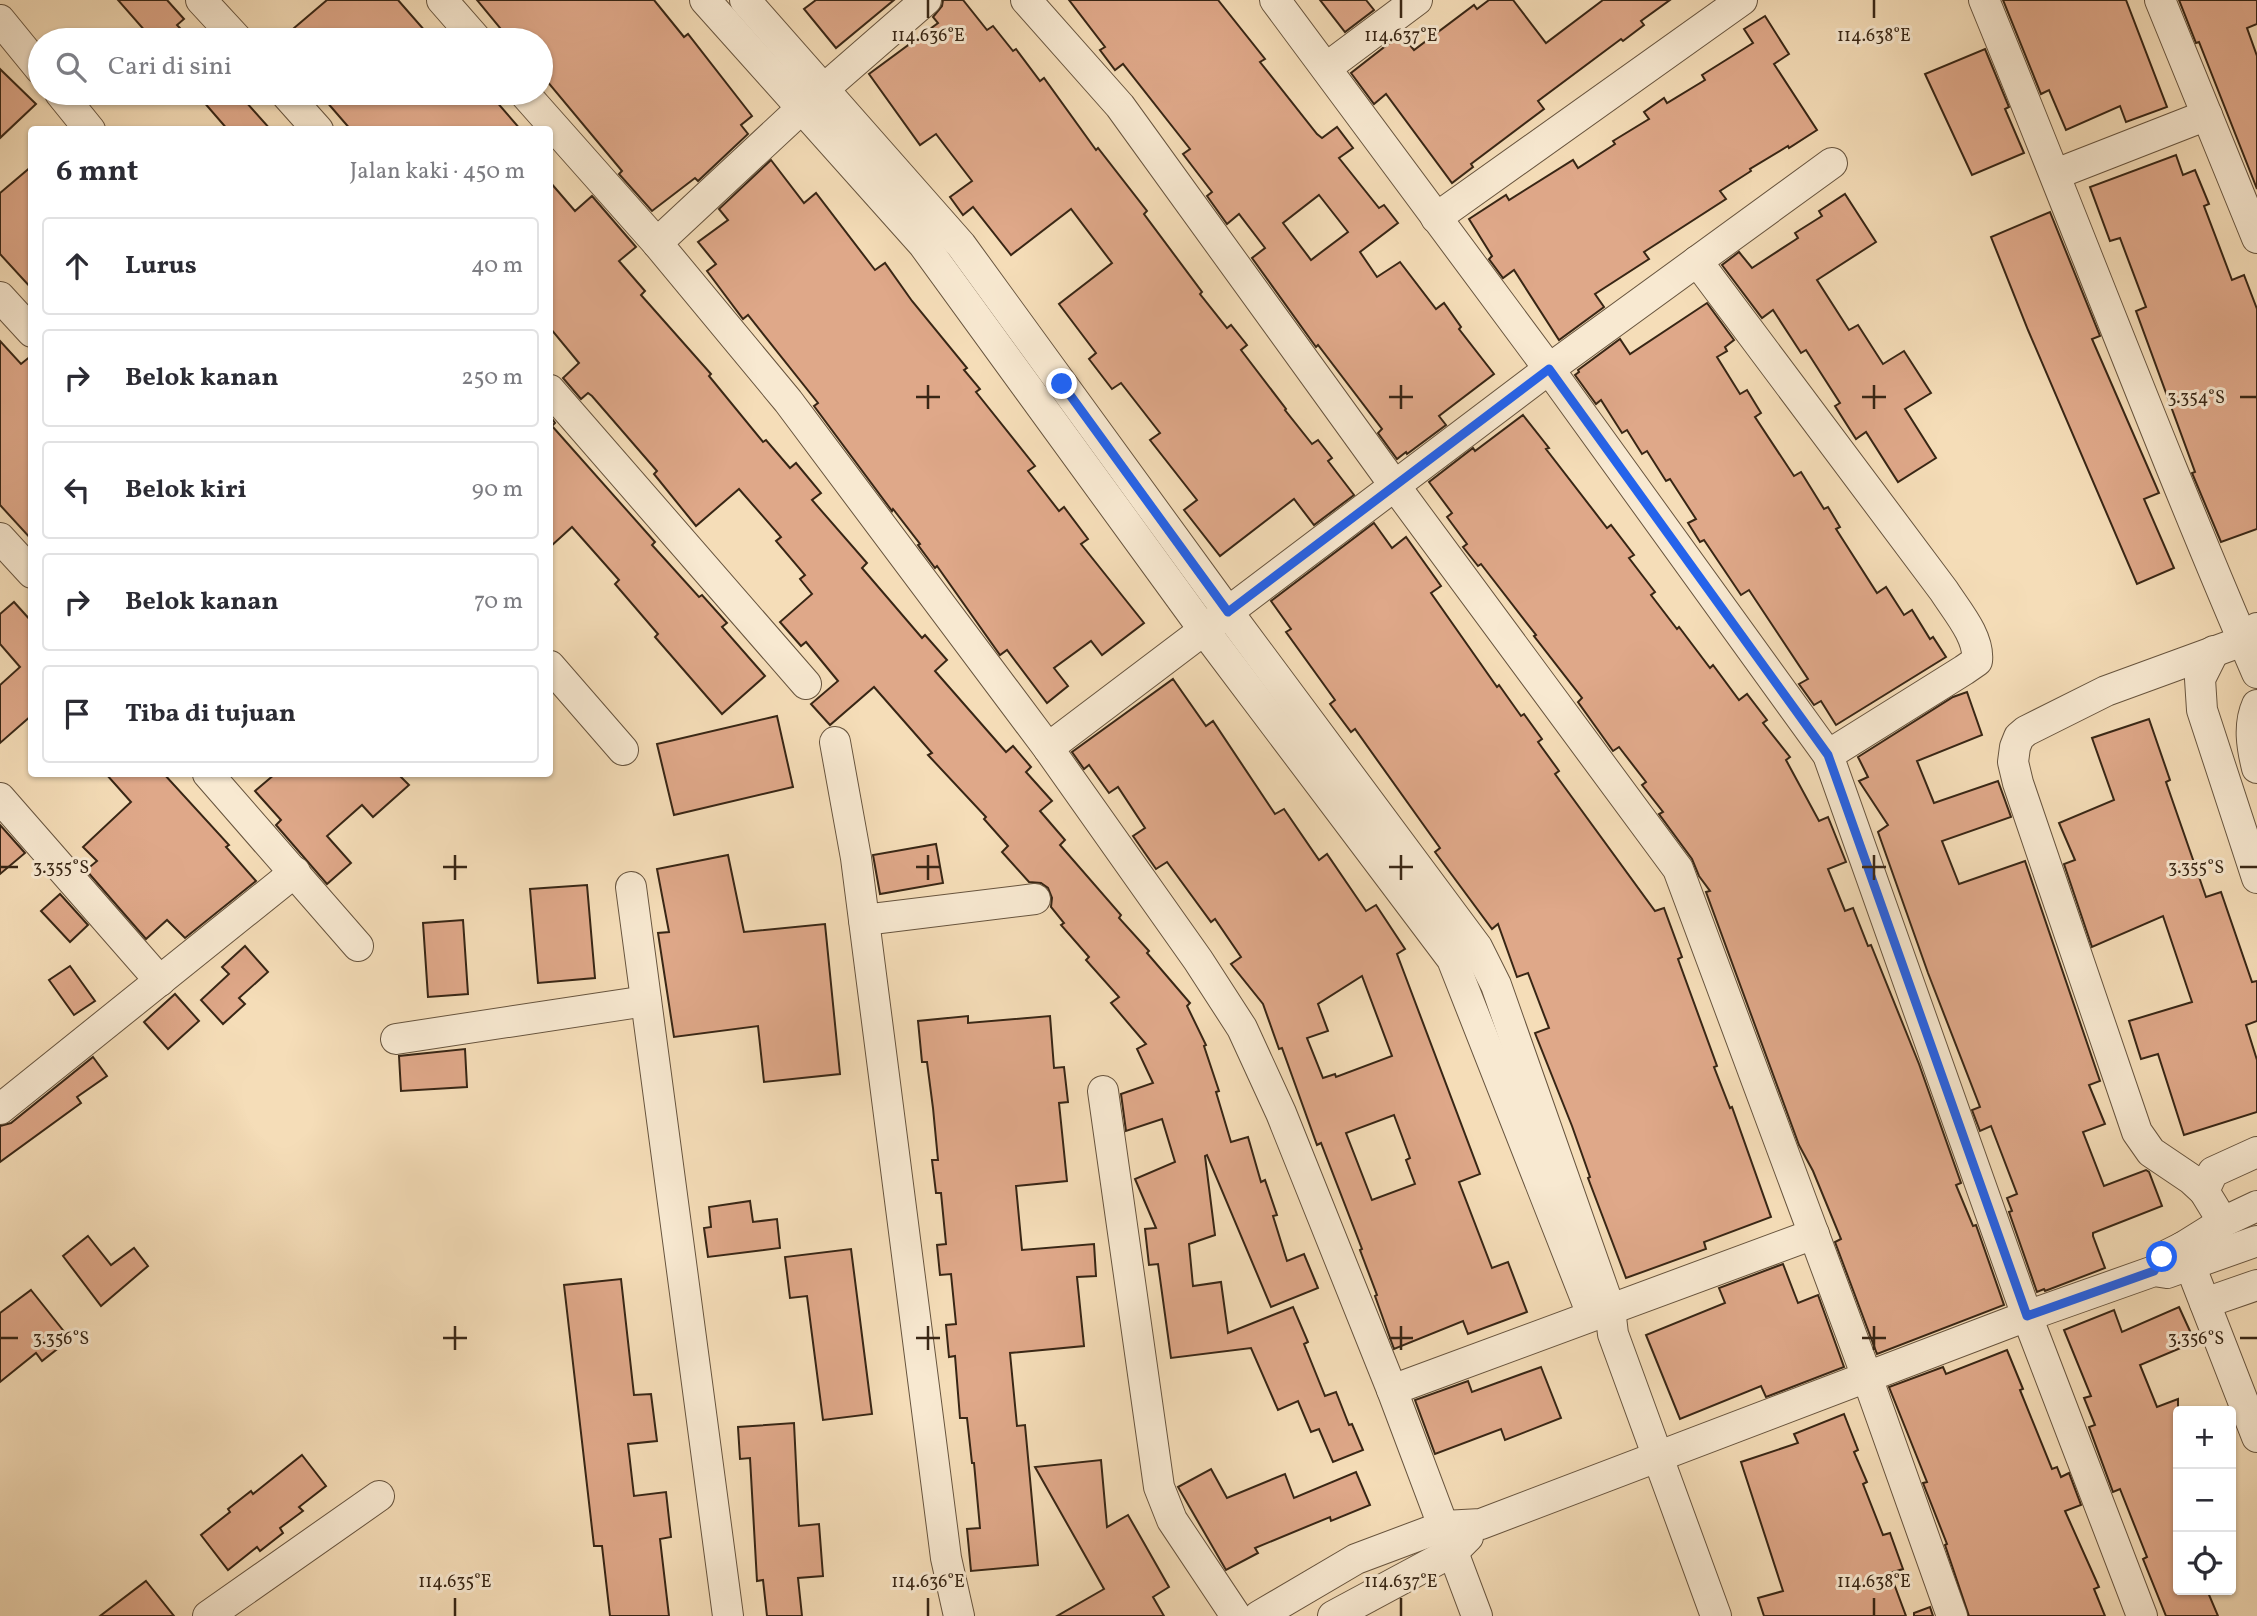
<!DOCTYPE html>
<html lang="id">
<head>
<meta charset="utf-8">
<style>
	body { margin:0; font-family:Vollkorn,serif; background:#f7f7f7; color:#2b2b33 }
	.controls { position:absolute; right:21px; bottom:21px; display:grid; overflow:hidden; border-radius:7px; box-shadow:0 2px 5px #0004 }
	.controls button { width:63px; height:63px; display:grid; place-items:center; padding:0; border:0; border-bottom:2px solid #e1e1e2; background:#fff; color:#2b2b33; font:35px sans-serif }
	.stop { position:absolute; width:21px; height:21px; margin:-16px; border:5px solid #2563eb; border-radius:50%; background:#fff }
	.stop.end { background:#2563eb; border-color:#fff; box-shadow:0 2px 7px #0008 }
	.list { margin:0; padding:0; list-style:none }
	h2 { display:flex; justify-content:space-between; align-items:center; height:91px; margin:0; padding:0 28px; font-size:30px }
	h2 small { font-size:23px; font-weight:400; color:#7c7c81 }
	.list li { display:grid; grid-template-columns:46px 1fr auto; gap:21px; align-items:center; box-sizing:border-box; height:98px; margin:0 14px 14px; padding:0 14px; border:2px solid #e1e1e2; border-radius:7px }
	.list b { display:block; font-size:26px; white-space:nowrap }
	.list em { font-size:23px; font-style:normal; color:#7c7c81 }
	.icon { flex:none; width:38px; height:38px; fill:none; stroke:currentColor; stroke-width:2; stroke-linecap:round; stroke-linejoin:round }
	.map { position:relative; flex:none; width:2257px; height:1616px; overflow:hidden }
	.search { position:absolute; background:#fff; box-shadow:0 2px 5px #0004; left:28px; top:28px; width:525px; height:77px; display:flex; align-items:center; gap:18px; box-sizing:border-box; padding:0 24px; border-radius:38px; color:#7c7c81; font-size:26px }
	.panel { position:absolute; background:#fff; box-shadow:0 2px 5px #0004; left:28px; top:126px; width:525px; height:651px; border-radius:7px }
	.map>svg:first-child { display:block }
</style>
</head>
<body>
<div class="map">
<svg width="2257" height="1616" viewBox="0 0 2257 1616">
	<rect width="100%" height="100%" fill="#f5ddb8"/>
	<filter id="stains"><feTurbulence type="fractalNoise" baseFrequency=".00286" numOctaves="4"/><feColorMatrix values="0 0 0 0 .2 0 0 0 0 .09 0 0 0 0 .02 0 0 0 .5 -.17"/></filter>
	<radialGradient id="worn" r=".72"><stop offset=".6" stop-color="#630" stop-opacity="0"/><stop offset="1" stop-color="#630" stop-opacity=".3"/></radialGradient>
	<g fill="#dfa889" stroke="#382615" stroke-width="2" fill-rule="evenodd">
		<polygon points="118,0 167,0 184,19 177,25 191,40 153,40"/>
		<polygon points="327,0 398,0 433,40 280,40"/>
		<polygon points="477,0 654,0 684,37 688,34 752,116 741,125 748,134 698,181 695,178 652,211 619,174 622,171 541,74 541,40 510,40"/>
		<polygon points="816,0 894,0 836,48 804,9"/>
		<polygon points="943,0 963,0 987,30 993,26 1013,51 1016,49 1040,81 1044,78 1096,150 1098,148 1147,211 1144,214 1202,292 1200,294 1227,328 1231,325 1247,345 1241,350 1286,409 1285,410 1312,444 1318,440 1332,458 1328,461 1354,495 1314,525 1294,499 1220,556 1184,510 1197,500 1150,440 1160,433 1121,383 1112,389 1089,359 1096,353 1059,304 1112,263 1071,209 1011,255 973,207 963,215 950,197 972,181 936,134 920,145 869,74 938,23 933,17 942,6"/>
		<path d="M 1069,0 L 1218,0 L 1265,59 L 1260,62 L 1317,134 L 1322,138 L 1337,127 L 1353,148 L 1339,158 L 1379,208 L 1384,205 L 1398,223 L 1360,252 L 1377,277 L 1400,262 L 1436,309 L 1444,303 L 1461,327 L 1459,329 L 1494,374 L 1439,416 L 1446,425 L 1407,454 L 1406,452 L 1397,459 L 1378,433 L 1382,429 L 1318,345 L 1316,347 L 1252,258 L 1265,248 L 1239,214 L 1227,224 L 1207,196 L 1212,192 L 1183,154 L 1190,149 L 1123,64 L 1115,70 L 1100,50 L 1105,47 ZM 1319,195 L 1348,232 L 1311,260 L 1283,223 Z"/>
		<polygon points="1320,0 1366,0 1374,10 1345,32"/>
		<polygon points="1489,0 1513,0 1546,43 1603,0 1670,0 1641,21 1644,25 1623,41 1621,39 1538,101 1544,109 1471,164 1473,167 1452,183 1386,94 1374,104 1351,73 1401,34 1414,50 1474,5 1477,9"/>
		<polygon points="2003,0 2126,0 2167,107 2126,122 2120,106 2066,130 2049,90 2041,94"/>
		<polygon points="2179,0 2257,0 2257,24 2247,28 2257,56 2257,189 2199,42 2196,43"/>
		<polygon points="1765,16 1789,54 1774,64 1817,130 1789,148 1788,146 1750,169 1751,171 1720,191 1726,199 1644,252 1649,259 1595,294 1604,307 1559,340 1514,270 1503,278 1489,259 1492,256 1469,219 1506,195 1509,200 1573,160 1578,168 1615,144 1613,141 1649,119 1644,112 1664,98 1667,103 1705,80 1702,75 1753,43 1744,29"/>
		<polygon points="1985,49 2009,107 2005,109 2024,153 1972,175 1925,74"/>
		<polygon points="0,69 36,104 0,138"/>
		<polygon points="196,93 238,93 271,130 228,130"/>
		<polygon points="319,93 489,93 521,130 351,130"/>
		<polygon points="2176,155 2183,175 2195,170 2209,204 2204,206 2232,280 2244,275 2257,309 2257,529 2221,542 2192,473 2195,472 2136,311 2146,307 2120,238 2110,241 2090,187"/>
		<polygon points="771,160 804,203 816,193 875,270 885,263 912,301 967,368 964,370 980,389 976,392 1035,466 1028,471 1059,511 1064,507 1088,539 1081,544 1144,623 1102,655 1091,641 1054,668 1068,686 1047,703 1007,650 1000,655 937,566 935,568 918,545 920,544 893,509 892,511 814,406 818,403 748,315 743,319 707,271 716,264 698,242 728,220 719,209"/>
		<polygon points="32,166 32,289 0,254 0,193"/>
		<polygon points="550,182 575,211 592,196 636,247 619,261 645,291 641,295 711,374 709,376 763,442 766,440 790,468 796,463 821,493 812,500 867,563 862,568 922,638 925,635 947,660 935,671 1006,752 1013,746 1031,767 1026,772 1052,801 1040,811 1065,840 1060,845 1121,915 1119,918 1149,951 1147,953 1190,1003 1187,1006 1206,1045 1204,1046 1219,1091 1216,1092 1231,1142 1248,1137 1261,1182 1265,1180 1277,1215 1273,1216 1287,1261 1304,1254 1318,1288 1271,1307 1207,1155 1205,1156 1215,1235 1189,1244 1193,1286 1221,1282 1228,1333 1293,1307 1308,1342 1304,1344 1325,1396 1336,1392 1349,1425 1352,1424 1363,1450 1333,1462 1319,1429 1311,1432 1298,1401 1278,1410 1251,1348 1171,1358 1158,1264 1149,1265 1145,1229 1156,1228 1135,1179 1175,1162 1162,1119 1126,1131 1121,1094 1153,1083 1137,1049 1146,1044 1111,1003 1119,997 1086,960 1089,957 1061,925 1064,923 1051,907 1052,898 1048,888 1041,883 1029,882 1002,852 1008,846 984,819 986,817 928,755 932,753 874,687 830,725 811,704 838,681 806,642 801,646 780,622 812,594 800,579 805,575 776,541 781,537 739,489 696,526 654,474 657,471 592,396 588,393 581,399 563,378 579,363 550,328"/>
		<polygon points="1845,194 1876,242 1817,280 1849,330 1858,325 1883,364 1904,351 1931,393 1905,409 1936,458 1898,482 1866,432 1856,439 1835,406 1840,403 1806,350 1801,353 1773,310 1762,318 1722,265 1739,252 1752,268 1798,238 1795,233 1822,216 1819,211"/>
		<polygon points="2050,212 2100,336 2092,339 2159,493 2144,499 2174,568 2137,584 2028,330 1991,237"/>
		<polygon points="1707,303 1734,340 1725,347 1727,351 1717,357 1740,394 1747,390 1761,413 1755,417 1794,476 1801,472 1824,509 1828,507 1840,527 1836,529 1877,593 1886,587 1904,615 1912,610 1930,639 1933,637 1946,657 1836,725 1821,701 1814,705 1799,684 1808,679 1749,590 1741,595 1704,540 1700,542 1688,523 1696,519 1670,479 1666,481 1647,451 1642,454 1627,430 1622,433 1601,400 1596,404 1575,375 1579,372 1578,370 1620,339 1630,354"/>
		<polygon points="0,341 21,364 32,355 32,540 0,505"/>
		<polygon points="1523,415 1549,448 1546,449 1607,528 1611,525 1634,555 1629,558 1655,592 1651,595 1677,629 1679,627 1710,668 1713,665 1739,700 1747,694 1767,720 1763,723 1790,757 1786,760 1819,821 1828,817 1846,862 1828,869 1845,911 1853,908 1868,946 1871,945 1919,1064 1961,1183 1956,1185 1973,1226 1976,1225 2004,1305 1877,1354 1835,1242 1841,1239 1813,1171 1799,1145 1706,892 1710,891 1699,876 1692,859 1659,814 1663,812 1642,785 1646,782 1619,747 1613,751 1578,702 1582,698 1534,636 1536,635 1481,564 1478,566 1463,547 1467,544 1447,517 1452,513 1429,482 1473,448 1475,451"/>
		<polygon points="550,416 555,423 552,426 655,542 652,545 699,597 702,595 727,623 722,627 765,676 722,714 655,637 658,634 615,584 619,580 572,527 550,547"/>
		<polygon points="1374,523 1392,548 1406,537 1441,586 1431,593 1497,687 1499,685 1521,716 1524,714 1542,739 1538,742 1559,771 1555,774 1655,911 1664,908 1682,957 1678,959 1717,1066 1714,1067 1730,1108 1732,1107 1771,1217 1704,1242 1706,1249 1626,1278 1588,1178 1590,1177 1572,1126 1535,1033 1549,1028 1528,973 1517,977 1498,924 1492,929 1435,852 1440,848 1355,729 1351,732 1330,704 1335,700 1286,632 1291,629 1271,601"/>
		<polygon points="14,602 32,622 32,715 0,743 0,685 20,667 0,644 0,614"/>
		<path d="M 1173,679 L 1206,726 L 1213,721 L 1275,814 L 1284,809 L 1319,860 L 1327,854 L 1366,911 L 1376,905 L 1405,949 L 1397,954 L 1480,1174 L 1459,1182 L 1492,1268 L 1508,1262 L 1527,1312 L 1468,1334 L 1463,1321 L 1394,1349 L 1375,1296 L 1377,1295 L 1360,1250 L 1362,1249 L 1321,1143 L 1317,1145 L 1282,1048 L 1279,1049 L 1263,1004 L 1231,964 L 1241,957 L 1215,919 L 1211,922 L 1167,862 L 1156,869 L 1133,836 L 1145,828 L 1118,787 L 1109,793 L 1089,765 L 1084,769 L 1072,752 ZM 1362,976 L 1392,1056 L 1336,1077 L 1335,1074 L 1323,1078 L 1307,1038 L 1328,1031 L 1318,1004 ZM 1394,1115 L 1410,1158 L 1406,1160 L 1415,1184 L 1372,1200 L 1346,1133 Z"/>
		<polygon points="1967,692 1982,735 1917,761 1934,803 1998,781 2011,817 1942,841 1959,884 2025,861 2100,1081 2089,1085 2105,1124 2083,1132 2104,1186 2146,1170 2149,1172 2162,1206 2093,1233 2093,1236 2105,1268 2045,1291 2044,1289 2037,1292 2009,1212 2012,1211 2007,1198 2017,1194 1991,1126 1980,1131 1972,1110 1980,1107 1928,973 1878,832 1888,825 1859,781 1868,777 1858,757 1953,697"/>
		<polygon points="777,716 793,787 674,815 657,744"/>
		<polygon points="2149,719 2170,780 2166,782 2206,897 2221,892 2252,982 2257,981 2257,1021 2246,1025 2257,1060 2257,1112 2184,1135 2158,1054 2141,1059 2129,1021 2192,1002 2163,916 2092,947 2064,864 2075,860 2059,823 2114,800 2092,738"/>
		<polygon points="106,774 164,774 229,845 226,847 256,881 185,938 167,920 146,939 86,870 97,861 83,847 131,802"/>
		<polygon points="275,774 398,774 409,785 373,817 362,805 327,836 351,863 327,884 276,825 281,820 255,791"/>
		<polygon points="0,825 25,853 0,874"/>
		<polygon points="936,844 943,883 880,894 873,855"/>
		<polygon points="728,855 744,932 825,924 840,1074 764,1082 758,1026 674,1037 658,933 669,932 657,869"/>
		<polygon points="587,885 595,978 538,983 530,889"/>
		<polygon points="60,894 88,925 70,942 41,911"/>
		<polygon points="463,920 468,994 428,997 423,923"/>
		<polygon points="245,946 268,972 239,998 245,1004 223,1024 201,1000 229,974 222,967"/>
		<polygon points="70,966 95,1001 74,1015 49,980"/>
		<polygon points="175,994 199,1021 168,1049 144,1022"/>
		<polygon points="968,1016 968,1023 1050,1016 1054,1068 1064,1067 1068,1102 1059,1103 1067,1181 1016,1186 1022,1250 1094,1244 1096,1276 1077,1277 1084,1346 1010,1353 1017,1426 1025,1425 1038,1565 971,1571 967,1529 980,1528 974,1463 972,1463 967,1418 960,1418 955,1356 949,1357 946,1325 956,1324 951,1274 940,1275 937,1245 946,1244 941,1193 936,1193 932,1160 938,1160 933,1108 927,1062 922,1062 918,1021"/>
		<polygon points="465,1049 467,1087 401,1091 399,1056"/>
		<polygon points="93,1057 107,1076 77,1097 81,1103 0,1162 0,1126 11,1123"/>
		<polygon points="750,1201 753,1222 777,1219 780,1248 708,1257 704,1228 711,1227 709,1207"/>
		<polygon points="88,1236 111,1265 134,1248 148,1266 101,1306 63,1256"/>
		<polygon points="851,1249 872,1414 823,1420 807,1296 790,1298 785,1257"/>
		<polygon points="1783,1264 1798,1303 1818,1295 1844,1367 1766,1397 1761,1386 1680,1419 1646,1335 1725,1303 1719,1288"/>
		<polygon points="621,1279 634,1395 651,1394 657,1441 628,1444 634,1496 666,1492 671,1537 660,1539 669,1616 610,1616 602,1546 594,1546 564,1285"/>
		<polygon points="31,1290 70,1339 42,1361 36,1353 0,1382 0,1313"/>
		<polygon points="2179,1307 2195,1342 2140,1365 2157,1407 2178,1399 2178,1590 2207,1590 2218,1616 2166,1616 2143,1559 2147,1557 2120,1489 2113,1492 2089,1427 2095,1425 2084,1398 2091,1396 2064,1330 2114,1310 2122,1332"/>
		<polygon points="2007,1350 2023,1389 2020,1390 2052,1469 2057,1467 2061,1477 2069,1473 2081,1505 2065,1511 2099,1587 2094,1589 2105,1616 1969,1616 1945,1545 1947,1544 1923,1483 1927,1482 1889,1387 1943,1367 1946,1374"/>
		<polygon points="1541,1367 1561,1418 1505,1440 1501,1429 1435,1454 1415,1400 1468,1381 1472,1392"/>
		<polygon points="1844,1414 1858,1450 1854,1452 1867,1482 1863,1484 1883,1535 1890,1533 1903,1569 1890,1573 1906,1616 1764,1616 1758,1598 1783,1591 1741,1462 1798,1443 1794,1434"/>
		<polygon points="794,1423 799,1526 819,1524 823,1576 798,1578 802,1616 767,1616 763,1580 757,1581 750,1458 740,1459 738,1427"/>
		<polygon points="302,1455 326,1486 299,1507 303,1511 280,1528 283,1533 260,1551 257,1547 228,1570 201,1535 230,1512 228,1509 251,1491 253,1494"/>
		<polygon points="1101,1460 1107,1527 1128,1515 1169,1587 1153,1597 1164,1616 1057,1616 1104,1589 1035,1467"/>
		<polygon points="1211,1469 1227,1498 1285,1474 1294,1498 1356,1472 1370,1505 1331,1521 1330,1517 1255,1548 1258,1553 1226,1570 1178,1487"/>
		<polygon points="146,1581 174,1616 100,1616"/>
		<polygon points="1930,1607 1933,1616 1914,1616 1914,1613"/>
	</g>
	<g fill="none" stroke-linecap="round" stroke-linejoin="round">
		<g stroke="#67543e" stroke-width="32">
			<g id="minor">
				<polyline points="201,0 238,40"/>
				<polyline points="442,0 477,40"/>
				<polyline points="705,0 923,244 1204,630 1452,959 1587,1302"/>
				<polyline points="745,0 961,245 1228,612 1477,947 1496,985 1610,1309 1613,1334 1716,1616"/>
				<polyline points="1026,0 1120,106 1395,486 1678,869 1867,1377 1952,1616"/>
				<polyline points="1275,0 1549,369 1828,755 2027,1316 2142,1616"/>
				<path d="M 1984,0 C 2076,224 2161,451 2257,673"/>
				<polyline points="2160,0 2257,238"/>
				<polyline points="0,20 40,69"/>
				<polyline points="1326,68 1417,0"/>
				<polyline points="60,93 90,130"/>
				<polyline points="285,93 318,130"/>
				<polyline points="524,93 657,243 788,401 1048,748 1198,960 1242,1028 1281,1113 1392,1390 1477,1616"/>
				<polyline points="2056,174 2207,115"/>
				<polyline points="1436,218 1742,0"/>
				<polyline points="657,243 802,108 926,0"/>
				<path d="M 1697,261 L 1944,591 C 1956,610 1980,637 1977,661 L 1964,670 L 1828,755"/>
				<polyline points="0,297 32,332"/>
				<polyline points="550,390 806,684"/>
				<polyline points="0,538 32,573"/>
				<polyline points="2214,651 2200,679 2202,710 2257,878"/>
				<polyline points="550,666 623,750"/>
				<path d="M 2257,705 C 2248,725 2252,748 2257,768"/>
				<polyline points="835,742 856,858 946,1558 959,1616"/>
				<polyline points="1048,748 1549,369 1832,163"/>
				<polyline points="208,774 358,946"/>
				<polyline points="0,798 160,981"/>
				<polyline points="631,887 728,1616"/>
				<polyline points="864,920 1035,899"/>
				<polyline points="396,1039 646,1001"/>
				<polyline points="1103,1091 1159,1487 1172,1520 1236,1616"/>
				<polyline points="0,1109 295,872"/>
				<polyline points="2204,1191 2213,1172 2257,1152"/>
				<polyline points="2223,1222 2204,1191 2191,1179 2151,1152 2137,1132 2018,783 2013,762 2015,747 2019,737 2026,731 2106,691 2243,641 2257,628"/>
				<polyline points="2183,1247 2257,1437"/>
				<polyline points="2167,1255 2183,1247 2223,1222 2257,1206"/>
				<polyline points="2205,1303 2257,1285"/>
				<polyline points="1392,1390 1814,1234"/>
				<polyline points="208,1616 379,1496"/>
				<polyline points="1259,1616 1356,1559 1444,1526 1481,1524 2027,1316 2154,1271 2167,1273 2257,1241"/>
				<polyline points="1333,1616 1454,1551 1468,1537"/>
			</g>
		</g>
		<use href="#minor" stroke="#f8e9d1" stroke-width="30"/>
	</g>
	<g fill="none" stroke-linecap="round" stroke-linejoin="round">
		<polyline stroke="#2563eb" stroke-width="9" points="1062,384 1228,612 1549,369 1828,755 2027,1316 2154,1271 2162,1257"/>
	</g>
	<path fill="none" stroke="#382615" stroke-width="2.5" d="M 928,0 L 928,18M 1401,0 L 1401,18M 1874,0 L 1874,18M 928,385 L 928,409M 1401,385 L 1401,409M 1874,385 L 1874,409M 916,397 L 940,397M 1389,397 L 1413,397M 1862,397 L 1886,397M 2240,397 L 2257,397M 455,855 L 455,880M 928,855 L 928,880M 1401,855 L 1401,880M 1874,855 L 1874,880M 0,867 L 18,867M 443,867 L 467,867M 916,867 L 940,867M 1389,867 L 1413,867M 1862,867 L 1886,867M 2240,867 L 2257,867M 455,1326 L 455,1350M 928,1326 L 928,1350M 1401,1326 L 1401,1350M 1874,1326 L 1874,1350M 0,1338 L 18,1338M 443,1338 L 467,1338M 916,1338 L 940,1338M 1389,1338 L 1413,1338M 1862,1338 L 1886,1338M 2240,1338 L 2257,1338M 455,1598 L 455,1616M 928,1598 L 928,1616M 1401,1598 L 1401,1616M 1874,1598 L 1874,1616"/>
	<g font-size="18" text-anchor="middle" fill="#382615" stroke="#f8e9d1" stroke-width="6" stroke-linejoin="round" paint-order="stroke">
		<text x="928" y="41">114.636°E</text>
		<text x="1401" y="41">114.637°E</text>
		<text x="1874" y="41">114.638°E</text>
		<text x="2196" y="403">3.354°S</text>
		<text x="61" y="873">3.355°S</text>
		<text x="2196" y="873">3.355°S</text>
		<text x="61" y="1344">3.356°S</text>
		<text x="2196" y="1344">3.356°S</text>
		<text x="455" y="1587">114.635°E</text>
		<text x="928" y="1587">114.636°E</text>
		<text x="1401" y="1587">114.637°E</text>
		<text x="1874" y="1587">114.638°E</text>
	</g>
	<rect width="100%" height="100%" filter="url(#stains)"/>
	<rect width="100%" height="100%" fill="url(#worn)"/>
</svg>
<div class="controls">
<button>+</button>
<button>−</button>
<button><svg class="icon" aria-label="locate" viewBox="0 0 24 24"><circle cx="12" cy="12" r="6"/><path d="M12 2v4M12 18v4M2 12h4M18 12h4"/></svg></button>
</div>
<div class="stop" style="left:2162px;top:1257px"></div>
<div class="stop end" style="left:1062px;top:384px"></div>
<div class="search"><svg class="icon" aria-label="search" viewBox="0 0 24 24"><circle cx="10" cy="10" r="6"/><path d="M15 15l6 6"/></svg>Cari di sini</div>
<section class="panel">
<h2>6 mnt<small>Jalan kaki · 450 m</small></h2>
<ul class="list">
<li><svg class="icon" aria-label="ahead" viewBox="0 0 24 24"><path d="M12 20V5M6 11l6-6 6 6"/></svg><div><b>Lurus</b></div><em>40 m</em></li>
<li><svg class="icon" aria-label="right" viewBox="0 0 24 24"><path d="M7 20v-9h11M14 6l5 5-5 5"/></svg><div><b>Belok kanan</b></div><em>250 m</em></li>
<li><svg class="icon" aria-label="left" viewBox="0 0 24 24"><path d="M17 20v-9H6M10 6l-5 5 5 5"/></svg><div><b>Belok kiri</b></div><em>90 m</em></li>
<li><svg class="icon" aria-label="right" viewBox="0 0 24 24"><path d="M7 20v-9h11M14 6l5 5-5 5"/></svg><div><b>Belok kanan</b></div><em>70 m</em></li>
<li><svg class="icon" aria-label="arrive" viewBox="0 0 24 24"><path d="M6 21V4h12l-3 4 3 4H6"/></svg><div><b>Tiba di tujuan</b></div></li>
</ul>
</section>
</div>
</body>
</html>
